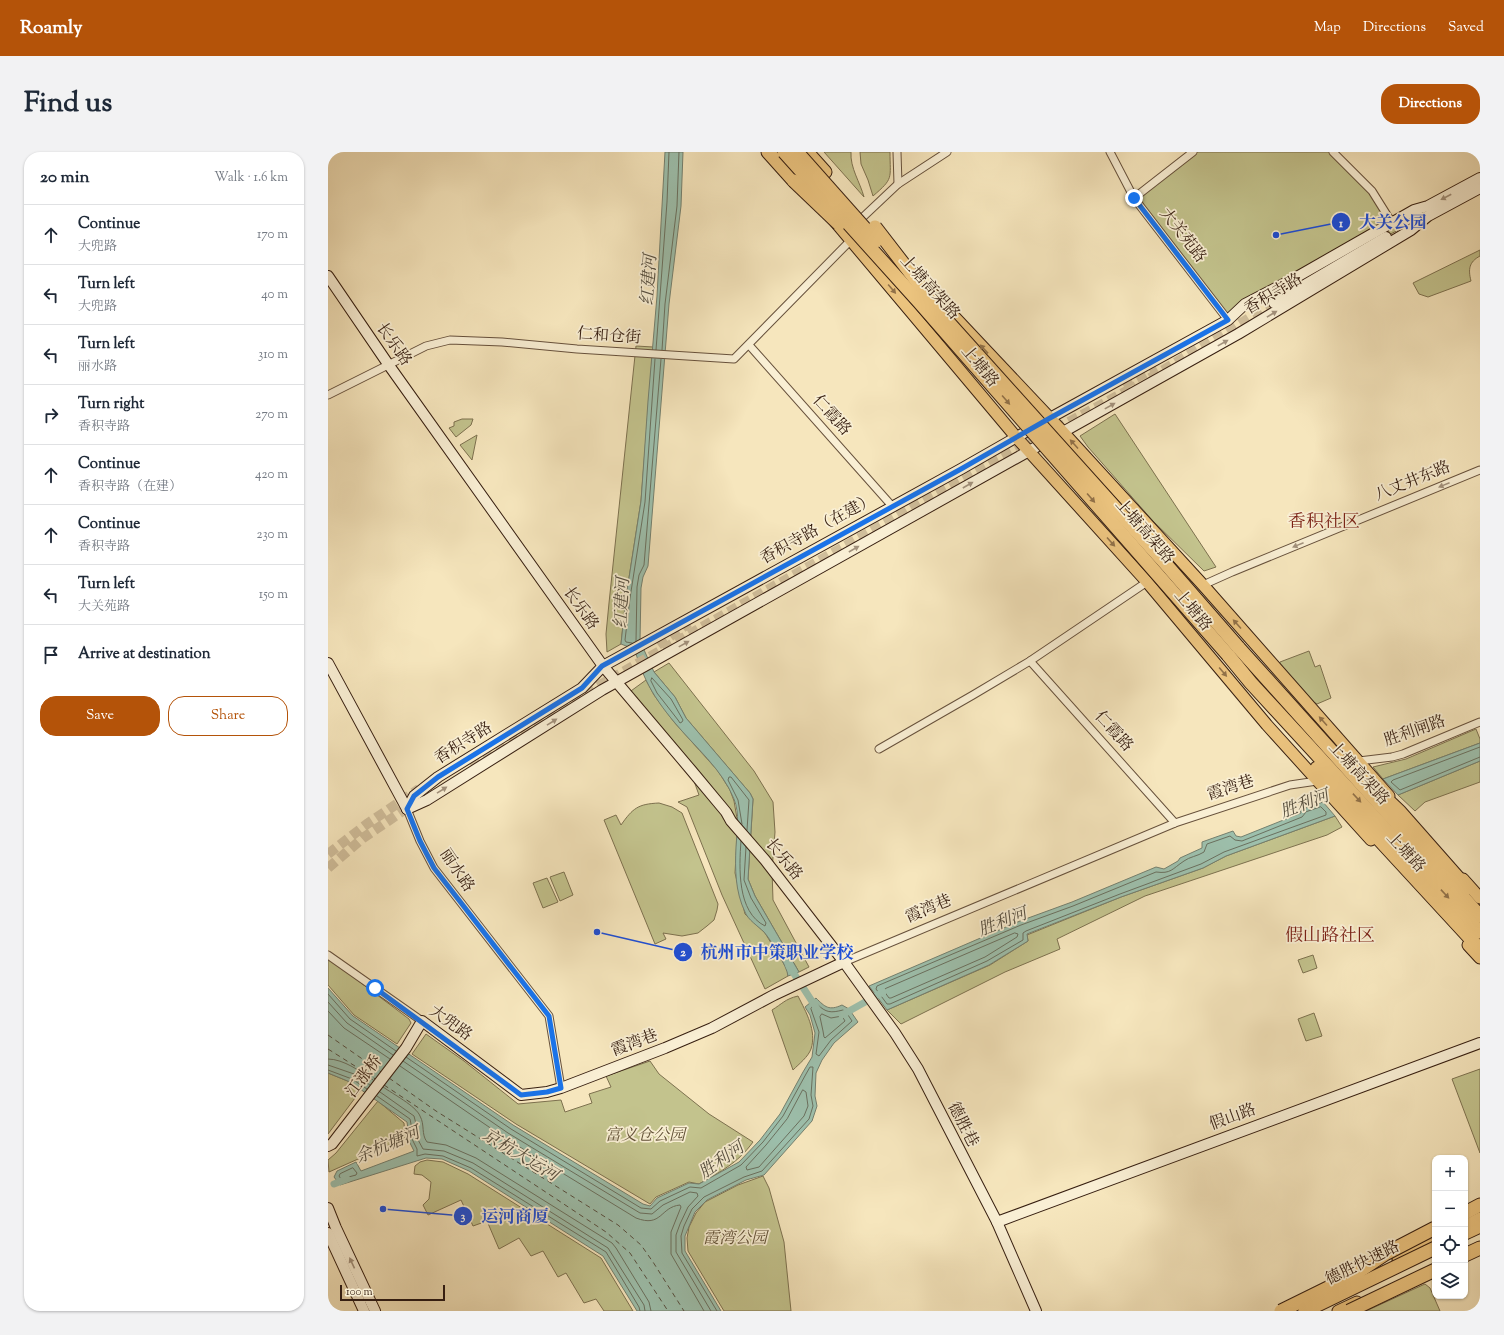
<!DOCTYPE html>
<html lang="en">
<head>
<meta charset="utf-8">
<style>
	body { margin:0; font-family:"Sorts Mill Goudy","Noto Serif SC",serif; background:#f2f2f3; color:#1f2937 }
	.controls { position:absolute; right:12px; bottom:12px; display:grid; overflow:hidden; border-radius:8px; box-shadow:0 1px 3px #0004 }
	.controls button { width:36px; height:36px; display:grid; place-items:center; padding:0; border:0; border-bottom:1px solid #e0e1e3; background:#fff; color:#1f2937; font:20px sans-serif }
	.scale { position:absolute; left:12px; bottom:10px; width:105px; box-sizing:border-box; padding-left:4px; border:2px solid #371f11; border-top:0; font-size:11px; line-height:14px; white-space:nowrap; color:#371f11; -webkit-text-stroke:3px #f9efd4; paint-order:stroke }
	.stop { position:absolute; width:12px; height:12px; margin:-9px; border:3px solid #1a73e8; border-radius:50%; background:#fff }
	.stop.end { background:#1a73e8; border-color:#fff; box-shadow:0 1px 4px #0008 }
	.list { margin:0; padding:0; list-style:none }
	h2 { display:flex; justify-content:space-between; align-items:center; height:52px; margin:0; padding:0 16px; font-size:17px }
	h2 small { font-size:13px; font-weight:400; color:#747a83 }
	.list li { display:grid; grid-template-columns:26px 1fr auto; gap:12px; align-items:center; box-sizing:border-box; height:60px; padding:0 16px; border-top:1px solid #e0e1e3 }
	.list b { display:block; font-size:15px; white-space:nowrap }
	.list p { margin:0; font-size:13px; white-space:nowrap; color:#747a83 }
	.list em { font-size:13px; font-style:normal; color:#747a83 }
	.actions { display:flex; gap:8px; padding:12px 16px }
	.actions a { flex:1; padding:9px 0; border:1px solid #b45309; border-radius:16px; text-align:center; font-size:14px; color:#b45309 }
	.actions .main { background:#b45309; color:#fff }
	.icon { flex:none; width:22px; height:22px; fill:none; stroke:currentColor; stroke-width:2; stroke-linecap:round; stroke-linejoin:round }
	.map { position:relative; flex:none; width:1152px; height:1159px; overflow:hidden; border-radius:16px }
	header { display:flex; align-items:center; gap:24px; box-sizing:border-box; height:56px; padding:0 20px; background:#b45309; color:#fff }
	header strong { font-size:19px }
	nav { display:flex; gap:22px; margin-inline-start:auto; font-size:14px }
	.intro { display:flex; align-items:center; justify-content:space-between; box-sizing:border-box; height:96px; padding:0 24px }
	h1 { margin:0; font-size:28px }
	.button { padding:10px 18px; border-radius:16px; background:#b45309; color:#fff; font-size:14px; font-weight:700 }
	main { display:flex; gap:24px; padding:0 24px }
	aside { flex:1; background:#fff; border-radius:16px; box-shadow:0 1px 3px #0004 }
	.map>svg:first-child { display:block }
</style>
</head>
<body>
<header>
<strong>Roamly</strong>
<nav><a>Map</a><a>Directions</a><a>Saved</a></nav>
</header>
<div class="intro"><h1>Find us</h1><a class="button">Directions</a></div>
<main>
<aside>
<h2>20 min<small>Walk · 1.6 km</small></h2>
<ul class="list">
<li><svg class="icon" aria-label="ahead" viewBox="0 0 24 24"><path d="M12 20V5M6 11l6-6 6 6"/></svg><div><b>Continue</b><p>大兜路</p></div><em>170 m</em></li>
<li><svg class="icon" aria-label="left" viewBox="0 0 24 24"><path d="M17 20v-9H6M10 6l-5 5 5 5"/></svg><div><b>Turn left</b><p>大兜路</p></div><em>40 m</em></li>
<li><svg class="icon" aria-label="left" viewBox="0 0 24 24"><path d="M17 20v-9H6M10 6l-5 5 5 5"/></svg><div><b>Turn left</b><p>丽水路</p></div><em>310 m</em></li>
<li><svg class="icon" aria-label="right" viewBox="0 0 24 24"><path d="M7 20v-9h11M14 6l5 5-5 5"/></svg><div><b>Turn right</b><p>香积寺路</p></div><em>270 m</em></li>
<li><svg class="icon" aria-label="ahead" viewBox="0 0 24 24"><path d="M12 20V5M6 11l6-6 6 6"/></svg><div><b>Continue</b><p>香积寺路（在建）</p></div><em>420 m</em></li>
<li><svg class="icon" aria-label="ahead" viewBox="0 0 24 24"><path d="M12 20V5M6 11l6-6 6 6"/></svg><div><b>Continue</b><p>香积寺路</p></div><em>230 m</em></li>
<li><svg class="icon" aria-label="left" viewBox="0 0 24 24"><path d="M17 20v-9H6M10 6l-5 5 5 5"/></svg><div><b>Turn left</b><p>大关苑路</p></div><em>150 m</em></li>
<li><svg class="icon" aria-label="arrive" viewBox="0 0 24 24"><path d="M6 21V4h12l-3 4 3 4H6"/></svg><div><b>Arrive at destination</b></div></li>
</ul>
<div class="actions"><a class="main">Save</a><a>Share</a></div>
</aside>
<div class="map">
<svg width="1152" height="1159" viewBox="0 0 1152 1159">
	<rect width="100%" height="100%" fill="#f6e6bd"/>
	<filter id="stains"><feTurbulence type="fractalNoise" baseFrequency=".005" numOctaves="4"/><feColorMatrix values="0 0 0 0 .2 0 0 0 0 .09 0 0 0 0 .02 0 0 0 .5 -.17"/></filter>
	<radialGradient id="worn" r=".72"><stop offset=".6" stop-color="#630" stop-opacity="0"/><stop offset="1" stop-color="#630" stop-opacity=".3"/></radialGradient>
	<g fill="#c3c38d" stroke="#7d714f">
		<path d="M 496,0 L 523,0 C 522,16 532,30 536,45 Z"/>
		<path d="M 532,0 L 562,0 C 562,27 566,26 545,44 L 540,28 L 533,12 Z"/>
		<polygon points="865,0 1005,0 1044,39 1074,76 900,168 806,46"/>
		<path d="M 1152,98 L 1152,104 C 1141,110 1140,117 1143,129 L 1100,145 L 1091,142 L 1085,131 Z"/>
		<polygon points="308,194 325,195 313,349 298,445 293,492 279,500 278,482 281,451"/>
		<polygon points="787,262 888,415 876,419 825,369 760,295 752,284"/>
		<polygon points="134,267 145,267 143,273 128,285 121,276 126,274 126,270"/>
		<polygon points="149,283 144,308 132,293"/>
		<polygon points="981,499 987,515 992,513 1003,546 989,552 984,549 951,513 952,510"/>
		<polygon points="341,511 426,619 445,650 447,680 444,718 445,748 481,815 471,820 427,744 420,727 425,647 422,641 358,566 347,545 326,520"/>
		<polygon points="318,528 326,543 346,570 390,619 402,638 406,649 410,672 407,721 417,762 437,781 459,817 460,824 437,837 394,743 359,655 350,650 371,643 361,615 296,544"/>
		<polygon points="1148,577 1152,587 1152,591 1055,627 1045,615 1078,607"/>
		<polygon points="1152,609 1152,630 1097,650 1087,659 1070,643"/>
		<path d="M 331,651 L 344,655 L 354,661 L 390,752 L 389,758 L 386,768 L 379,774 L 370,781 L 354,784 L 335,781 L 338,787 L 327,792 L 276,668 L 288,663 L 293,673 C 305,656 310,652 331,651 Z"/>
		<polygon points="1007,664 1014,675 999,683 817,744 729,787 732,797 677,820 573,872 559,858 662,813 700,789 699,783 793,745 875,716 898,704"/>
		<polygon points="236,720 245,743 232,749 222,725"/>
		<polygon points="219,726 230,750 215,756 205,731"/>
		<polygon points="985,803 989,816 975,821 970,808"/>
		<polygon points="0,806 81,867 83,871 69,892 26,863 0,833"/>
		<path d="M 470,844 C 478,860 489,879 483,897 C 480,905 471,912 465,918 L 444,858 C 454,852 457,847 470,844 Z"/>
		<polygon points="986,861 994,884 978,889 970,867"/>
		<path d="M 98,882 L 136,909 L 190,952 L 233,948 L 237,960 L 264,951 L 261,942 L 283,935 L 278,924 L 322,909 L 331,922 L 381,962 L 425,990 C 409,1012 393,1019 371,1032 L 361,1030 L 328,1045 L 322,1052 L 188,972 L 84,902 Z"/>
		<polygon points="1152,917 1152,1001 1124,927"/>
		<polygon points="0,921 22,930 33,938 0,982"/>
		<polygon points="50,949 76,971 77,986 1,1020 0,1008 8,1001"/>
		<polygon points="99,1008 115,1010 140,1022 273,1106 305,1159 276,1159 268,1147 256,1151 238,1121 230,1125 215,1099 203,1104 191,1086 171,1097 159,1069 145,1074 133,1048 100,1063 95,1053 101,1047 103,1030 94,1023 86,1022 87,1014 92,1010"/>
		<polygon points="435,1024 441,1036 456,1090 463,1159 396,1159 360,1099 359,1086 361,1075 368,1061 377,1050 410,1033"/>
		<polygon points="1097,1132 1102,1136 1112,1159 1038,1159"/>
	</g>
	<g fill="#9dc0ad" stroke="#74806f">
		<path d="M 337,0 L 355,0 L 353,54 L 341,152 L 320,414 L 315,425 L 313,436 L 312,489 L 326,520 L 347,545 L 358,566 L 422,641 L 425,647 L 420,727 L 427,744 L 471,820 L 460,824 C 459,814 443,788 436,780 C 430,774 420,768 417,760 C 407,739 407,717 408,695 C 409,679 412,662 406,647 C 394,617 367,595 347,571 C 336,558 325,543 318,528 C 313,518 310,507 306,497 L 293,492 L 298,445 L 313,349 L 320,249 L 329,144 Z"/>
		<polygon points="1152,591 1152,609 1070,643 1055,627"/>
		<polygon points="995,650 1007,664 898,704 875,716 793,745 699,782 700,789 661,813 559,858 541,834 692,769 744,750 828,715 836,717 850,709 852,706 874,696 874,690 905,679 908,684 913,685 973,661 972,658"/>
		<path d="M 0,836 L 25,864 L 185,973 L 315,1052 L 322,1054 L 329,1046 L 361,1031 L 371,1032 L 411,1010 L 432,988 L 452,962 L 475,920 L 484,905 L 487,881 L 482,863 L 477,855 L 488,846 C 497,855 501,859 514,853 L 521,857 L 530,870 L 506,891 L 494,908 L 488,921 L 487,944 L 489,954 L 484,969 L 436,1023 L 418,1028 L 379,1048 L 367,1060 L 357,1084 L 357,1099 L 393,1159 L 309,1159 L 275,1104 L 141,1019 L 114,1007 L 98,1006 L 12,1033 L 6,1025 L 9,1019 L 28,1010 L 33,1019 L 86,999 L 79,985 L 80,977 L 79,970 L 22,930 L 0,921 Z"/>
	</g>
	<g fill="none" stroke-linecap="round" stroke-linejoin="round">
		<g stroke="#6a705f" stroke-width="1">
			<polyline points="328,198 339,50 341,0"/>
			<polyline points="334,198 337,152 349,54 351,0"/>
			<polyline points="308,489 309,435 311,423 316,413 333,207"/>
			<polyline points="304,491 298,490 297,488 302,446 317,350 327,207"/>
			<polygon points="324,526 343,547 355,568 354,570 352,571 350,568 329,541 323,529"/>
			<polyline points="1152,595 1065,628 1063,630 1072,638 1152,605"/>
			<path d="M 993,655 L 998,660 L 998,663 L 896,700 L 873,712 L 792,742 L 698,779 L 695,781 L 695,788 L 659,809 L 562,852 L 559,852 L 548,837 L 549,834 L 693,773 L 745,754 L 828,720 C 843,722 844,717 856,709 C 861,705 870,704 876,700 L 879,692 L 902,684 L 907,688 L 914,689 L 974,665 L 978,660 Z"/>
			<polyline points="414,672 410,648 400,628 401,625 403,625 421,648 419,678"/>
			<path d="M 413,689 C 411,716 409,760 437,774 L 438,771 L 423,746 L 416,728 L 418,695"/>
			<polygon points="687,781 690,782 689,785 657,805 563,846 561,846 556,839 557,837"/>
			<polyline points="0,842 22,867 68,899"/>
			<polyline points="0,850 19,871 65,903"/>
			<path d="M 486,852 L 489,852 C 498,861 503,861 515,858 L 518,860 L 524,869 L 503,888 L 491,904 L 488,902 L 491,880 L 483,857 Z"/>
			<polyline points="0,859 16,876 62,907"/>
			<polygon points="494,862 503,866 514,864 517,869 497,886 496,885 495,879 492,865"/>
			<polyline points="78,905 183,977 313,1056 323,1057 332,1049 362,1035 373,1036 413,1013 435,990 455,964 478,922 482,915 485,915 483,943 485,954 481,967 434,1019 416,1025 376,1045 364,1057 356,1074 353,1084 354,1101 389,1159"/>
			<path d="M 0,907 C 16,907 33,920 45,928"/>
			<polyline points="75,909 180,981 312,1061 324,1062 335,1053 362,1040 369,1041 370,1044 360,1055 352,1072 348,1083 348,1100 383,1159"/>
			<polyline points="0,913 26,922 42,933"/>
			<path d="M 72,914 L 177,986 L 308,1066 C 334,1076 332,1055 352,1053 L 353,1055 L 343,1080 L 343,1102 L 376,1159"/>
			<polyline points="0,918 24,927 39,937"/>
			<path d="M 55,935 C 65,942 88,954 92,964 C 97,973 93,982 99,990 L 118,993 L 148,1006 L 284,1091 L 288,1096 L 321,1150 L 323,1159"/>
			<polygon points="475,938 478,940 480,954 476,964 431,1015 419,1018 418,1015 438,993 459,967"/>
			<polyline points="52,940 86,964 89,976 88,984 95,997 116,999 145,1011 280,1096 316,1153 317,1159"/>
			<polyline points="49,944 82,967 84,977 83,985 89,997 89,1004 97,1002 115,1004 143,1016 278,1100 311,1155 312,1159"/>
			<polygon points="25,1016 29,1021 28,1023 13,1027 11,1024 12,1022"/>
		</g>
		<g stroke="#9dc0ad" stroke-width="7">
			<polyline points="461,814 489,857"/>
			<polyline points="514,863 555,840"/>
			<polyline points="6,1032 19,1027"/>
		</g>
		<g stroke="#564f40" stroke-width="1" stroke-dasharray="5 4" stroke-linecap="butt">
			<polyline points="0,883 53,920"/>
			<polyline points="0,897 49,928"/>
			<polyline points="61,926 108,959 290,1073 313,1093 325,1110 356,1159"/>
			<polyline points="56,933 278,1080 302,1101 340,1159"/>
		</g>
		<g stroke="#d0be9b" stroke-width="10" stroke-dasharray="10 5" stroke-linecap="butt">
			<polyline points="822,226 946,151"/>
			<polyline points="795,233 828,215"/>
			<polyline points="330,493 361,471"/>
			<polyline points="143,614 263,538 644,322 808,234"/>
			<polyline points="0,702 39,672 91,637"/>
			<polyline points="0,716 35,686 85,652"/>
		</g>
		<g stroke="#67513c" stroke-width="9">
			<g id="street">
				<polyline points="569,0 570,32"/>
				<polyline points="782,0 806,46 900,168"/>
				<polyline points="1005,0 1044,39 1064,71"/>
				<polyline points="806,46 865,0"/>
				<polyline points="534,66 570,32 619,0"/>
				<polyline points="421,193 564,354"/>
				<polyline points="0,243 98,194 122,188 174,190 249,197 406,207 523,88"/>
				<polyline points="875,433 904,420 1152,318"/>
				<polyline points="702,509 847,671"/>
				<polyline points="551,597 645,543 702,509 819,430"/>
				<polyline points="1031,609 1064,605 1075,602 1152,570"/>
				<polyline points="79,657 92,689 106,716 221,864 233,936"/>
				<polyline points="0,803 94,869"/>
				<polyline points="516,810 847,671 962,633 989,629"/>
			</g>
		</g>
		<g stroke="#371f11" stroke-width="12">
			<g id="secondary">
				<polyline points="0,124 60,212 275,514 363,618 398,660 403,669 437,708 516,810 567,881 590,917 669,1070 708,1159"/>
				<polyline points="946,151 1058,85"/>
				<polyline points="0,511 79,657"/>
				<polyline points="79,657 86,644 110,625 254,536 275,514 633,317 722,266 900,168 917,152 967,126 1086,58 1100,54 1152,26"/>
				<polyline points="79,657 99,648 274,538 910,182 1083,78 1100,64 1152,36"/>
				<polyline points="0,994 4,992 78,896 94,869 193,943 219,940 233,936 337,896 384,876 446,843 516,810"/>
				<polyline points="0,1056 8,1076 47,1159"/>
				<polyline points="669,1070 1152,891"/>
				<polyline points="0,1081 36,1159"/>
			</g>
		</g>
		<g stroke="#371f11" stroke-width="13">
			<g id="primary">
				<polyline points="504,66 688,285 819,430 939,573 1043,688"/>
				<polyline points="605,142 735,280 875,433 1061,644"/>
				<polyline points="1135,727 1152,746"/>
				<polyline points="1140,793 1152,806"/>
				<polyline points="1137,1074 1152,1066"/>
				<polyline points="1070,1107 1107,1089"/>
				<polyline points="1010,1159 1029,1150"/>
			</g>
		</g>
		<g stroke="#371f11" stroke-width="15">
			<g id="highway">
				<polyline points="440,0 466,29"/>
				<polyline points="479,0 497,20"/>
				<polyline points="910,495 1152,764"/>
				<polyline points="900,503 923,531 1152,780"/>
				<polyline points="989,616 1047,683 1152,797"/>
				<polyline points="1051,640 1072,660 1139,736"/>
				<polyline points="1137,1061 1152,1053"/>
				<polyline points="1137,1081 1152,1074"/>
				<polyline points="1137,1103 1152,1096"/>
			</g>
		</g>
		<use href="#street" stroke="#f9efd4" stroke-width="7"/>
		<use href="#secondary" stroke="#f9efd4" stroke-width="10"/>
		<use href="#primary" stroke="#ebc37e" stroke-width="11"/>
		<use href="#highway" stroke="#ebc37e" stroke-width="13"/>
		<g stroke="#371f11" stroke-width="15" stroke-linecap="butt">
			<g id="highway-bridge">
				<polyline points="456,0 591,150 900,503"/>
				<polyline points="469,0 548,89"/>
				<polyline points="466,29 511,72"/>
				<polyline points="547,75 618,167"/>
				<polyline points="613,162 836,410 910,495"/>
				<polyline points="953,1159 1024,1124 1057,1102 1107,1076"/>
				<polyline points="977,1159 1107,1096"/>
				<polyline points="1021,1159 1107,1118"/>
			</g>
		</g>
		<use href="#highway-bridge" stroke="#ebc37e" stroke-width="13"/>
	</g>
	<defs><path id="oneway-solid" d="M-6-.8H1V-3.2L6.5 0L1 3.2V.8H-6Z"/></defs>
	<g fill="#a2917c">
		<use href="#oneway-solid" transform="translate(1118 45) rotate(152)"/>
		<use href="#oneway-solid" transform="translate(944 162) rotate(-31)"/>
		<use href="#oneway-solid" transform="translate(895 191) rotate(-29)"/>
		<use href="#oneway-solid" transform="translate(782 254) rotate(-29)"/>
		<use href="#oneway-solid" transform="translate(640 333) rotate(-30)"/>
		<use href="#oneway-solid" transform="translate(1116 333) rotate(158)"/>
		<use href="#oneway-solid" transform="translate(970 393) rotate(158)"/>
		<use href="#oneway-solid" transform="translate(526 397) rotate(-30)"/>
		<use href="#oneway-solid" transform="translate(356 492) rotate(-29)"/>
		<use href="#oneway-solid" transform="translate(224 570) rotate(-32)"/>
		<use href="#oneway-solid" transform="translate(114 638) rotate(-32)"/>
		<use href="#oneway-solid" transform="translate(24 1111) rotate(-115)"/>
	</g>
	<g fill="#917148">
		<use href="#oneway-solid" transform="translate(564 137) rotate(50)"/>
		<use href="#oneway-solid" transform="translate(656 197) rotate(-133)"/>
		<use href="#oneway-solid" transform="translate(678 248) rotate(49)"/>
		<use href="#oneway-solid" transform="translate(746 292) rotate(-132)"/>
		<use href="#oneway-solid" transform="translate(763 346) rotate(49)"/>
		<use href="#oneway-solid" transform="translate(783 390) rotate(48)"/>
		<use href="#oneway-solid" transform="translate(909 472) rotate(-132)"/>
		<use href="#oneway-solid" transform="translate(895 520) rotate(50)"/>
		<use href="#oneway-solid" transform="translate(995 569) rotate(-132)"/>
		<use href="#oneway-solid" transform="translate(1029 646) rotate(47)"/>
		<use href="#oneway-solid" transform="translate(1117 742) rotate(47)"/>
	</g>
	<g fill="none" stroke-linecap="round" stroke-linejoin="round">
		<polyline stroke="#1a73e8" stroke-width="5" points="47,836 193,943 219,940 233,936 221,864 106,716 92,689 79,657 86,644 110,625 254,536 274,514 633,317 722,266 900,168 806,46"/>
	</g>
	<g text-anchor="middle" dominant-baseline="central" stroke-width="3.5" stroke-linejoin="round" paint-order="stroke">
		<g font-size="16" fill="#371f11" stroke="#f9efd4">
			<text transform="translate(854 84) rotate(52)">大关苑路</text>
			<text transform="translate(601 136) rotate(48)">上塘高架路</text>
			<text transform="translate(946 143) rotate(-31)">香积寺路</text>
			<text transform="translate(281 185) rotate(4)">仁和仓街</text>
			<text transform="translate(65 193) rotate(55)">长乐路</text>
			<text transform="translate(651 215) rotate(50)">上塘路</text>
			<text transform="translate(503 264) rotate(48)">仁霞路</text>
			<text transform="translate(1085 330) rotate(-22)">八丈井东路</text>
			<text transform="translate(490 378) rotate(-29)">香积寺路（在建）</text>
			<text transform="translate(816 380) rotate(49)">上塘高架路</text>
			<text transform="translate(252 457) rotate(55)">长乐路</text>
			<text transform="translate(864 459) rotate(50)">上塘路</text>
			<text transform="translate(785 580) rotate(48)">仁霞路</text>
			<text transform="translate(1087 580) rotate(-19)">胜利闸路</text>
			<text transform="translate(136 592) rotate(-32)">香积寺路</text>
			<text transform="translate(1030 622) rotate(47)">上塘高架路</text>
			<text transform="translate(903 637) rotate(-18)">霞湾巷</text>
			<text transform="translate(1077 701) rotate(47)">上塘路</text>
			<text transform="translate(455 708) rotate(51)">长乐路</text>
			<text transform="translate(128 719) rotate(56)">丽水路</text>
			<text transform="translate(601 758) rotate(-23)">霞湾巷</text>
			<text transform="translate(122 872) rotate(36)">大兜路</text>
			<text transform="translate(307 892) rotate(-21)">霞湾巷</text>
			<text transform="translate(37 925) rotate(-53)">江涨桥</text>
			<text transform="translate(905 966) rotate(-20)">假山路</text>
			<text transform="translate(634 973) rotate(63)">德胜巷</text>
			<text transform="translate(1035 1112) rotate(-26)">德胜快速路</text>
		</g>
		<g font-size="16" font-style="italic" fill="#615036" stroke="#f9efd4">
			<text x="317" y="984">富义仓公园</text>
			<text x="407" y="1087">霞湾公园</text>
		</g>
		<g font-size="17" font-style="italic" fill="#564f40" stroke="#f9efd4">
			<text transform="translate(322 128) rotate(-86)">红建河</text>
			<text transform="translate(295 451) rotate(-87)">红建河</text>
			<text transform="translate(977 653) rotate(-21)">胜利河</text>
			<text transform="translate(675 771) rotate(-21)">胜利河</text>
			<text transform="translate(60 994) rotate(-23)">余杭塘河</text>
			<text transform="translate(192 1004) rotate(31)">京杭大运河</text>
			<text transform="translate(394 1009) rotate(-35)">胜利河</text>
		</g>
		<g font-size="18" fill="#7a1f14" stroke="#f9efd4">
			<text x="996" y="371">香积社区</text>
			<text x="1002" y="785">假山路社区</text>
		</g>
	</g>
	<path fill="none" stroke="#1d4ed8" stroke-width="1.5" d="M948 83L1013 70M269 780L355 800M55 1057L135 1064"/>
	<g fill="#1d4ed8" stroke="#f9efd4" stroke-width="1.5">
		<circle cx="948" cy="83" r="4"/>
		<circle cx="269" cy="780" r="4"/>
		<circle cx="55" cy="1057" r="4"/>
		<circle cx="1013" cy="70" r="10"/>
		<circle cx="355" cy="800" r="10"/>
		<circle cx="135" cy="1064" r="10"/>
	</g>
	<g font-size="12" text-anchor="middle" font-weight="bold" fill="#fff">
		<text x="1013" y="75">1</text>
		<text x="355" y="804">2</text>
		<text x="135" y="1068">3</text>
	</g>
	<g font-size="17" text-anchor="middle" font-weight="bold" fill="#1d4ed8" stroke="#f9efd4" stroke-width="3.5" stroke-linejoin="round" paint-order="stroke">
		<text x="1065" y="76">大关公园</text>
		<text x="449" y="806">杭州市中策职业学校</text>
		<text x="187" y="1070">运河商厦</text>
	</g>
	<rect width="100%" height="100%" filter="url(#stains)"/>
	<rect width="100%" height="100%" fill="url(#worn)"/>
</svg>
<div class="controls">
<button>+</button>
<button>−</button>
<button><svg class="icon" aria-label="locate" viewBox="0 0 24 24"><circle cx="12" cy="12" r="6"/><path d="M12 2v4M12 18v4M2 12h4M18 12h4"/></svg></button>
<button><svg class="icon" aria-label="layers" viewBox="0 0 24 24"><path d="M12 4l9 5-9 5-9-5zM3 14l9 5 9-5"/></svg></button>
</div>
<div class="scale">100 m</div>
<div class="stop" style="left:47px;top:836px"></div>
<div class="stop end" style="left:806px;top:46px"></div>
</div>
</main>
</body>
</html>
